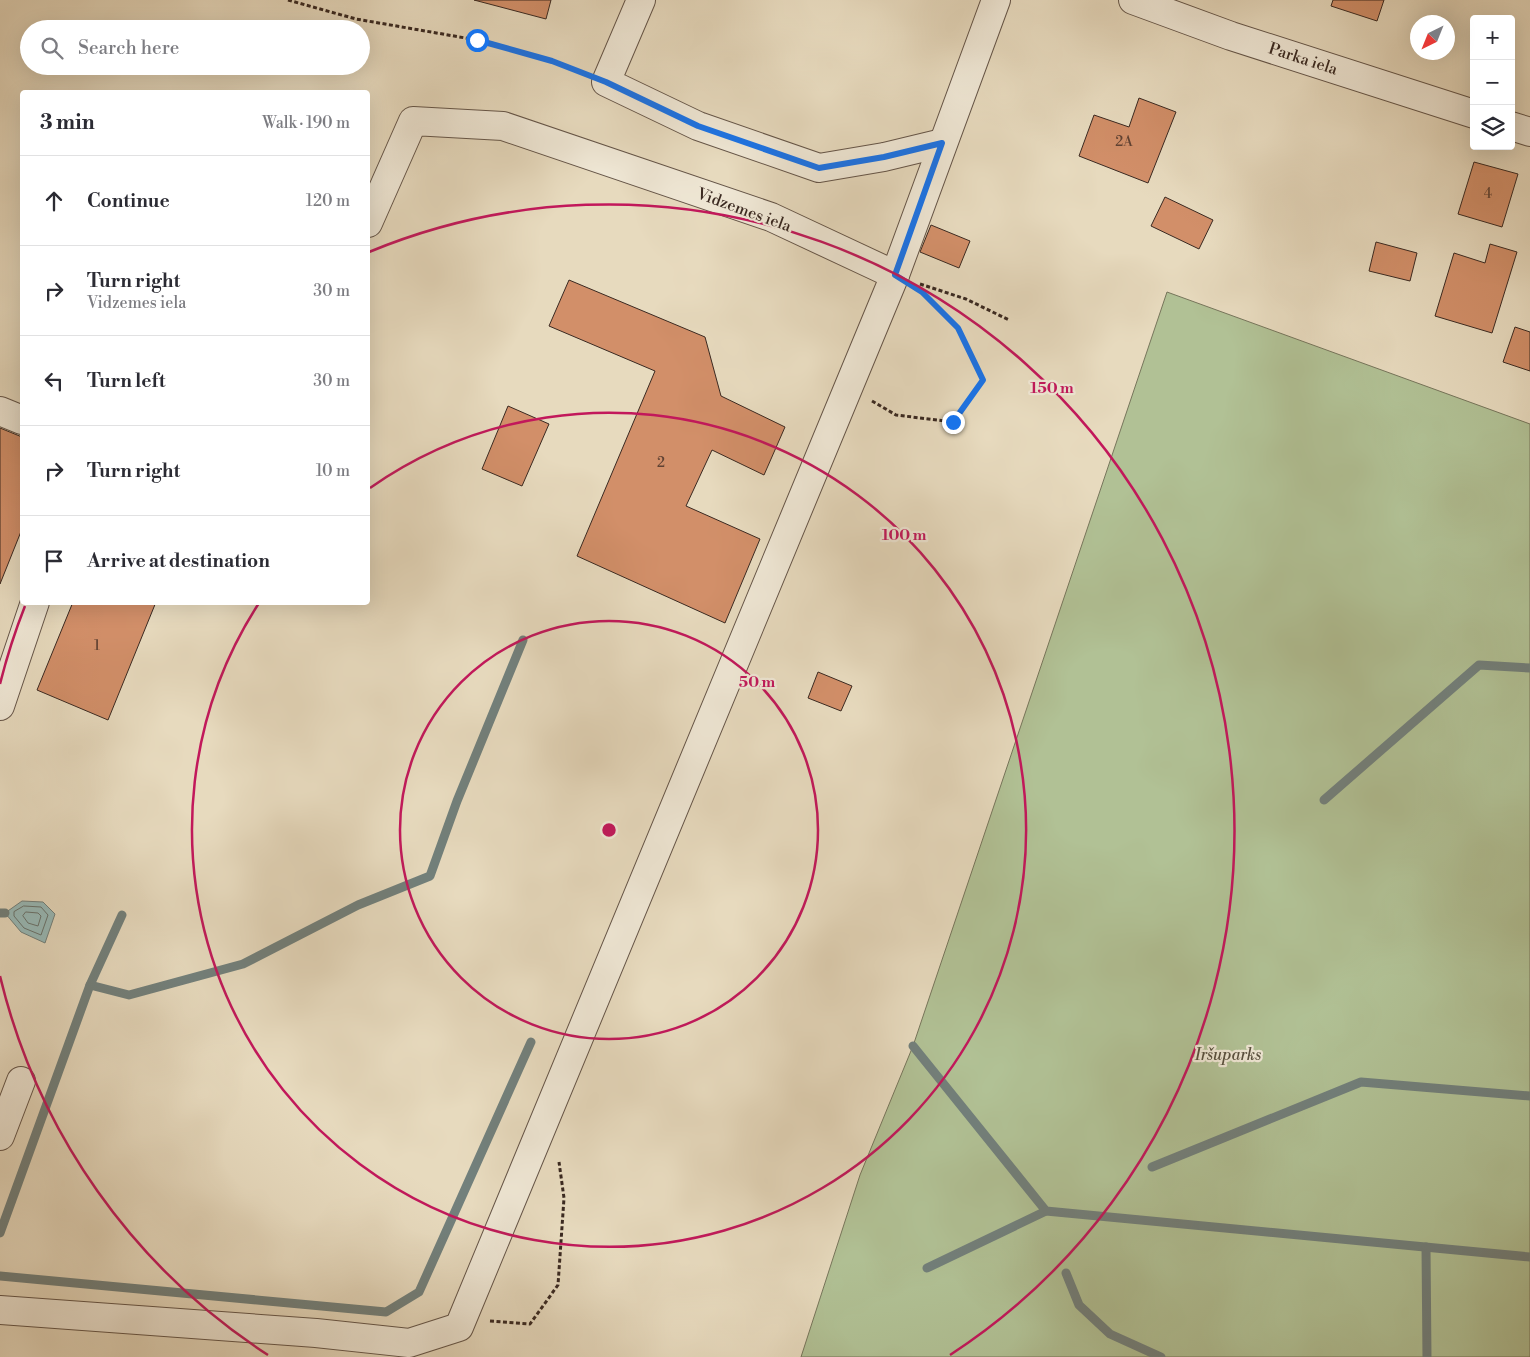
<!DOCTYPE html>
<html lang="en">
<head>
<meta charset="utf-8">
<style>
	body { margin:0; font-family:"Libre Bodoni",serif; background:#f2f2f3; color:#2b2b33 }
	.controls { position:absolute; right:15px; top:15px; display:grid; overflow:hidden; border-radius:5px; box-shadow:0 5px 20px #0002 }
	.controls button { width:45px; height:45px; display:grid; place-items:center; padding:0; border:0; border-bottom:1px solid #e1e1e2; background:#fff; color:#2b2b33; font:25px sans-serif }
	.compass { position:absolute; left:1410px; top:15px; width:45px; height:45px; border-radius:50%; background:#fff; box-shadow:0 5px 20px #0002; rotate:223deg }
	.stop { position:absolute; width:15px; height:15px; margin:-11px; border:4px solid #1a73e8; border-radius:50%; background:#fff }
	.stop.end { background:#1a73e8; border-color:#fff; box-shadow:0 1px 5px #0008 }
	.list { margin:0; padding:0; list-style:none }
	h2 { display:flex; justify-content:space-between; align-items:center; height:65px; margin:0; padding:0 20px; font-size:21px }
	h2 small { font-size:16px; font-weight:400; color:#7c7c81 }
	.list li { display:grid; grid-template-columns:32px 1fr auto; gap:15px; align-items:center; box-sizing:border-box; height:90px; padding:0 20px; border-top:1px solid #e1e1e2 }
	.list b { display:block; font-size:19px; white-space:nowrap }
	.list p { margin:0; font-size:16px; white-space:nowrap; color:#7c7c81 }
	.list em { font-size:16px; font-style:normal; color:#7c7c81 }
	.icon { flex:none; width:28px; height:28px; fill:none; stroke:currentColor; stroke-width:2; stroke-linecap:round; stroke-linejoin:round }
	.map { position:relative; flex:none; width:1530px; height:1357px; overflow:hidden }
	.search { position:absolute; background:#fff; box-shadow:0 5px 20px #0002; left:20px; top:20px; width:350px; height:55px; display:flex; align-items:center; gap:12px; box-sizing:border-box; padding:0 18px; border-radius:28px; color:#7c7c81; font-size:19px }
	.panel { position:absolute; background:#fff; box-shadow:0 5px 20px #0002; left:20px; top:90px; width:350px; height:515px; border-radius:5px }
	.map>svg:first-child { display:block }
</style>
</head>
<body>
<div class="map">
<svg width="1530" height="1357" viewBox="0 0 1530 1357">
	<rect width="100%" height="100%" fill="#e7dabe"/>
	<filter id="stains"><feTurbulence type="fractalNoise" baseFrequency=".004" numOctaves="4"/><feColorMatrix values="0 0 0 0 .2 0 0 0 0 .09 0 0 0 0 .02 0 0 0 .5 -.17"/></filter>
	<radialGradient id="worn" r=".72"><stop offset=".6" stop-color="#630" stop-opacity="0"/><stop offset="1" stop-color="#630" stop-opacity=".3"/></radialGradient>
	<polygon fill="#b1c195" stroke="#76755b" points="1167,292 1530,424 1530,1357 801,1357 860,1175 913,1046"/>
	<polygon fill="#98bab8" stroke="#72807c" points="22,901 43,902 55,914 45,943 21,932 5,913"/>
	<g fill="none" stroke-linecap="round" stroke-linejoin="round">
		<g stroke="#69726c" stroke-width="1">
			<polygon points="24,906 41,907 48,915 41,935 24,928 14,916 14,912"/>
			<polygon points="26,912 38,913 41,916 38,926 28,923 23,916"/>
		</g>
		<g stroke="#72807c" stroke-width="9">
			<polyline points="1324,800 1479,665 1530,668"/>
			<polyline points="0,913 5,913"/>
			<polyline points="90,985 129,995 243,964 358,905 430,876 457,801 523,640"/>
			<polyline points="913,1046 1046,1211 1530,1257"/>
			<polyline points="1152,1167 1361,1082 1530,1096"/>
			<polyline points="0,1233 90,985 122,915"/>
			<polyline points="1426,1247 1427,1357"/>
			<polyline points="927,1268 1046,1211"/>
			<polyline points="1066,1273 1079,1305 1110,1334 1161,1357"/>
			<polyline points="0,1276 386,1312 419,1292 531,1042"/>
		</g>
	</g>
	<g fill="#d28f69" stroke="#3a2921">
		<polygon points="474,0 551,0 546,19"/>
		<polygon points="1333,0 1384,0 1377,21 1331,6"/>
		<polygon points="1139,98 1176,112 1148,183 1079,156 1094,115 1129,127"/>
		<polygon points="1474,162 1518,174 1502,227 1458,214"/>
		<polygon points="1165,197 1213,220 1199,249 1151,226"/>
		<polygon points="931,225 970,241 959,268 920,252"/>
		<polygon points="1376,242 1417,253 1410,281 1369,271"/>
		<polygon points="1490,244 1517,252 1492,333 1435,316 1454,253 1485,263"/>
		<polygon points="569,280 705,337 721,396 785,427 764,475 712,450 686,506 760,539 725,623 577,556 655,371 549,326"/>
		<polygon points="1515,327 1530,332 1530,371 1503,362"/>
		<polygon points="508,406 549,424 522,486 482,469"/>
		<polygon points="0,428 22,437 22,529 0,584"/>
		<polygon points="73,602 156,602 108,720 37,690"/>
		<polygon points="818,672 852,686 841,711 808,698"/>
	</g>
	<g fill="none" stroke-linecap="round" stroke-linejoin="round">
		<g stroke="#655548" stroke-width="30">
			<g id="minor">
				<polyline points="641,0 606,82 698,126 819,168 884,157 942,143"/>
				<polyline points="1133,0 1231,36 1474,114"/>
				<polyline points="1511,126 1530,132"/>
				<polyline points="368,223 413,121 503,126 771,217 895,275"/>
				<polyline points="0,411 22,420"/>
				<polyline points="0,706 35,602"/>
				<polyline points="0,1136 21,1081"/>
				<polyline points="0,1310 316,1333 409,1343 459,1327 895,275 996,0"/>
			</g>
		</g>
		<g stroke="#3a2921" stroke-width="3" stroke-dasharray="4 2.5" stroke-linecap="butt">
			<polyline points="288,0 356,19 477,40 552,61 580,72"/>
			<polyline points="920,284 966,299 1009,320"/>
			<polyline points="872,401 896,415 953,422 983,380 958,328 920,290"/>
			<polyline points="490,1321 530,1324 558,1285 564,1198 559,1162"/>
		</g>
		<use href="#minor" stroke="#efe7d5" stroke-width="28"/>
	</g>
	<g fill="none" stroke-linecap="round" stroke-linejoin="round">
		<polyline stroke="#1a73e8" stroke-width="6" points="477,40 552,61 606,82 698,126 819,168 884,157 942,143 895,275 922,292 958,328 983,380 953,422"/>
	</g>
	<g fill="none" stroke="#c2185b" stroke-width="2.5">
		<circle cx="609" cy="830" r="209"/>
		<path d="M370 488A417 417 0 1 1 259 603"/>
		<path d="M268 1355A626 626 0 0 1 0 976M0 684A626 626 0 0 1 25 606M369 252A626 626 0 0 1 950 1355"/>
	</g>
	<g text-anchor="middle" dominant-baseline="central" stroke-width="4.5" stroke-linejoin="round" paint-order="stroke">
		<g font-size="14" fill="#604233">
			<text x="1124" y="142">2A</text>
			<text x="1488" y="194">4</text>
			<text x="661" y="463">2</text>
			<text x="97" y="646">1</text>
		</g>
		<g font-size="16" fill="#3a2921" stroke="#efe7d5">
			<text transform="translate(1303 59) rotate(18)">Parka iela</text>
			<text transform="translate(744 210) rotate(20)">Vidzemes iela</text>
		</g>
		<g font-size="16" font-style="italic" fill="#584f3e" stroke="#efe7d5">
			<text x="1228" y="1055">Iršuparks</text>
		</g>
	</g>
	<circle cx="609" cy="830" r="8" fill="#c2185b" stroke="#efe7d5" stroke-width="2.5"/>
	<g font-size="15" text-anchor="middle" font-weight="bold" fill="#c2185b" stroke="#efe7d5" stroke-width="4.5" stroke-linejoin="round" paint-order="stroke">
		<text x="1052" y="393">150 m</text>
		<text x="904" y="540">100 m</text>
		<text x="757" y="687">50 m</text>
	</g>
	<rect width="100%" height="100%" filter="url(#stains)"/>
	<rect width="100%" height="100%" fill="url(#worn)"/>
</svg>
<div class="controls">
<button>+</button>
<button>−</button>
<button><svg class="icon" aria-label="layers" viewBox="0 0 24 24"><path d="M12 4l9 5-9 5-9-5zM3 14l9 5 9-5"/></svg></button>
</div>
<svg class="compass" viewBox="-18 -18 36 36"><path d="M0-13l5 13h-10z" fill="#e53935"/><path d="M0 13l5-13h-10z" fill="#7c7c81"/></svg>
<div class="stop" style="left:477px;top:40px"></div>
<div class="stop end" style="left:953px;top:422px"></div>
<div class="search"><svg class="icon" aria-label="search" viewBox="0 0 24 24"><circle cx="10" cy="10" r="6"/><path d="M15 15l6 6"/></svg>Search here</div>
<section class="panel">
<h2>3 min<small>Walk · 190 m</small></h2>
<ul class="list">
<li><svg class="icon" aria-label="ahead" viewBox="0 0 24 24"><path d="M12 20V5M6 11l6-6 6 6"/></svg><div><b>Continue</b></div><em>120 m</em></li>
<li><svg class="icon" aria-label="right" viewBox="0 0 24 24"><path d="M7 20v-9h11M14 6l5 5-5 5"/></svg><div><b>Turn right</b><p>Vidzemes iela</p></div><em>30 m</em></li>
<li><svg class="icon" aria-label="left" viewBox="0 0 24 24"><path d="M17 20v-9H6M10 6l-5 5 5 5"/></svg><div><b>Turn left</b></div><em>30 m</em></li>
<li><svg class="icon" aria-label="right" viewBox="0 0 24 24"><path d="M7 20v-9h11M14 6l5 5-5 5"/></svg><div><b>Turn right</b></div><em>10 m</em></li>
<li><svg class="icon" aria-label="arrive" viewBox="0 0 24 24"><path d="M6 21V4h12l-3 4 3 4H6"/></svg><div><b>Arrive at destination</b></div></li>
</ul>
</section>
</div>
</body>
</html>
